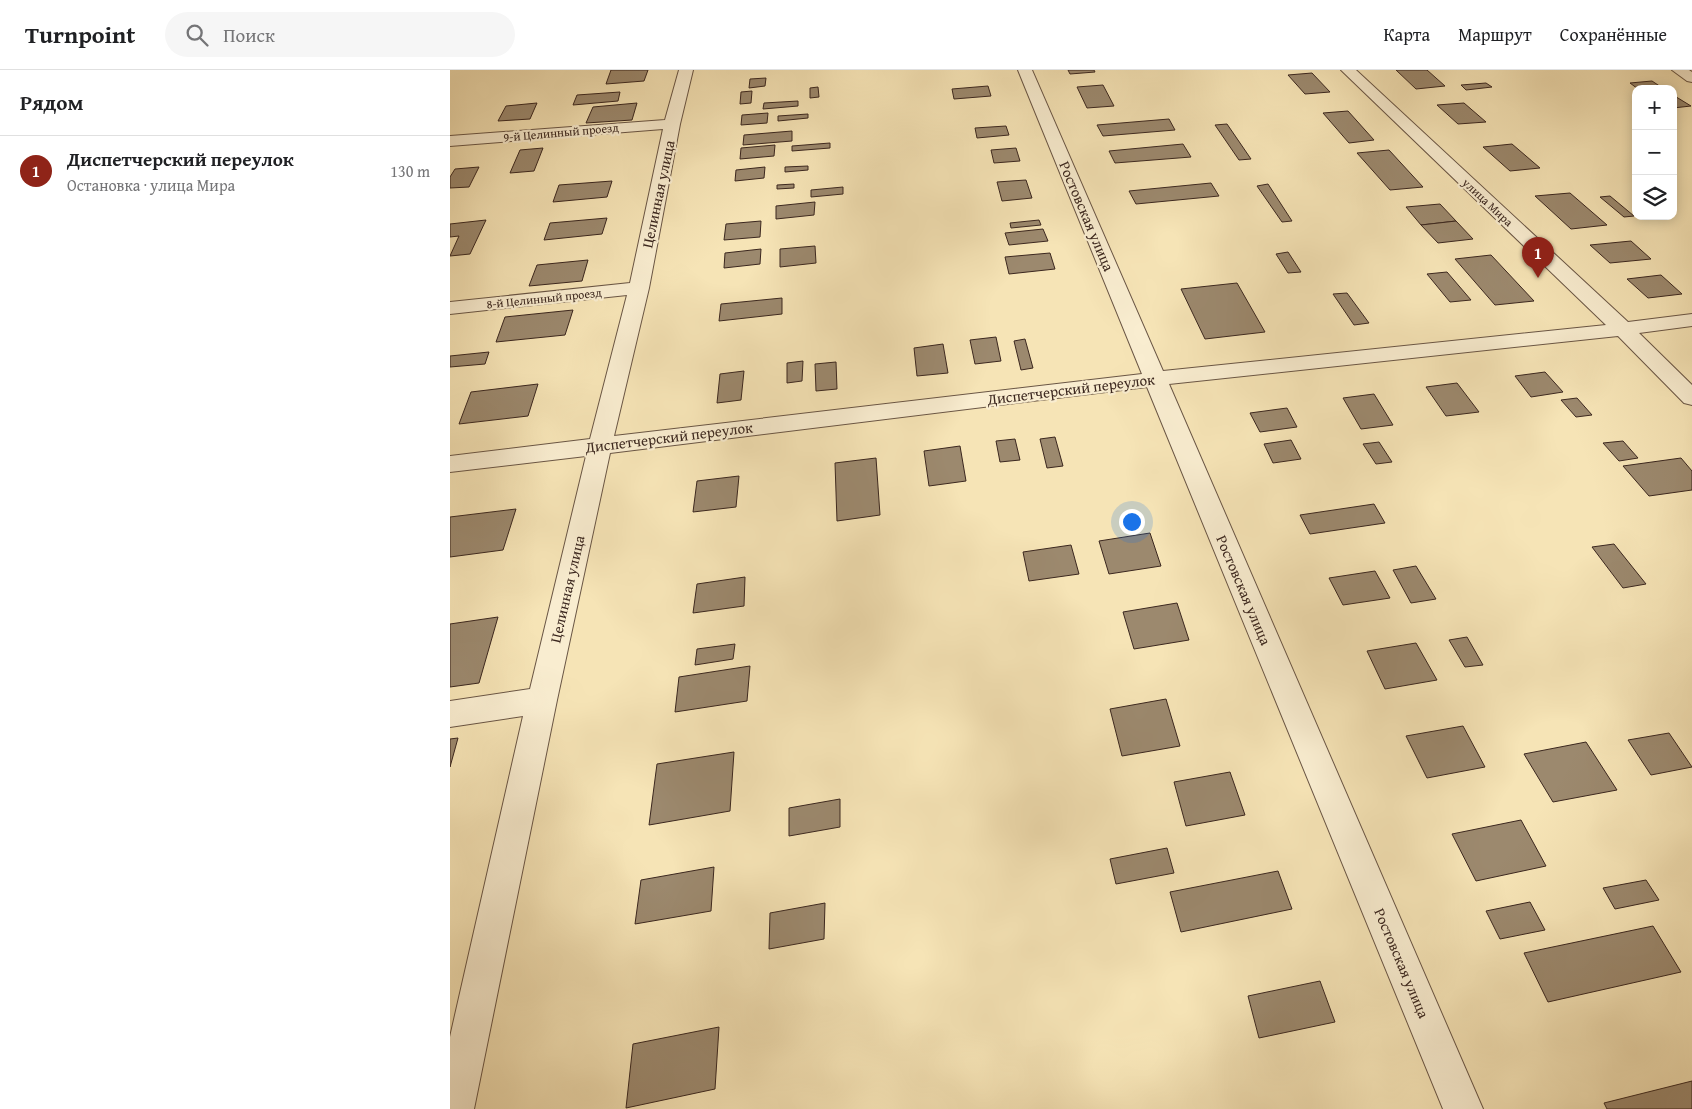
<!DOCTYPE html>
<html lang="ru">
<head>
<meta charset="utf-8">
<style>
	body { margin:0; font-family:"Gentium Book Plus",serif; background:#f6f6f6; color:#202124 }
	.controls { position:absolute; right:15px; top:15px; display:grid; overflow:hidden; border-radius:10px; box-shadow:0 2px 12px #0003 }
	.controls button { width:45px; height:45px; display:grid; place-items:center; padding:0; border:0; border-bottom:1px solid #e0e0e0; background:#fff; color:#202124; font:25px sans-serif }
	.you { position:absolute; left:681px; top:451px; width:18px; height:18px; margin:-12px; border:4px solid #fff; border-radius:50%; background:#1a73e8; box-shadow:0 0 0 8px #1a73e833 }
	.badge { display:grid; place-items:center; width:32px; height:32px; border-radius:50%; background:#8f2418; color:#fff; font-size:16px; font-weight:700 }
	.pin { position:absolute; translate:-50% -41px; filter:drop-shadow(0 1px 2px #0008) }
	.pin::after { content:''; position:absolute; top:26px; width:18px; height:15px; background:inherit; clip-path:polygon(0 0,100% 0,50% 100%) }
	.list { margin:0; padding:0; list-style:none }
	h2 { display:flex; justify-content:space-between; align-items:center; height:65px; margin:0; padding:0 20px; font-size:21px }
	h2 small { font-size:16px; font-weight:400; color:#757577 }
	.list li { display:grid; grid-template-columns:32px 1fr auto; gap:15px; align-items:center; box-sizing:border-box; height:70px; padding:0 20px; border-top:1px solid #e0e0e0 }
	.list b { display:block; font-size:19px; white-space:nowrap }
	.list p { margin:0; font-size:16px; white-space:nowrap; color:#757577 }
	.list em { font-size:16px; font-style:normal; color:#757577 }
	.icon { flex:none; width:28px; height:28px; fill:none; stroke:currentColor; stroke-width:2; stroke-linecap:round; stroke-linejoin:round }
	.map { position:relative; flex:none; width:1242px; height:1039px; overflow:hidden }
	header { display:flex; align-items:center; gap:30px; box-sizing:border-box; height:70px; padding:0 25px; background:#fff; border-bottom:1px solid #e0e0e0 }
	header strong { font-size:24px }
	nav { display:flex; gap:28px; margin-inline-start:auto; font-size:18px }
	.search { width:350px; height:45px; background:#f6f6f6; display:flex; align-items:center; gap:12px; box-sizing:border-box; padding:0 18px; border-radius:28px; color:#757577; font-size:19px }
	main { display:flex }
	aside { flex:1; background:#fff }
	.map>svg:first-child { display:block }
</style>
</head>
<body>
<header>
<strong>Turnpoint</strong>
<div class="search"><svg class="icon" aria-label="search" viewBox="0 0 24 24"><circle cx="10" cy="10" r="6"/><path d="M15 15l6 6"/></svg>Поиск</div>
<nav><a>Карта</a><a>Маршрут</a><a>Сохранённые</a></nav>
</header>
<main>
<aside>
<h2>Рядом<small></small></h2>
<ul class="list">
<li><span class="badge">1</span><div><b>Диспетчерский переулок</b><p>Остановка · улица Мира</p></div><em>130 m</em></li>
</ul>
</aside>
<div class="map">
<svg width="1242" height="1039" viewBox="0 0 1242 1039">
	<rect width="100%" height="100%" fill="#f6e4b6"/>
	<filter id="stains"><feTurbulence type="fractalNoise" baseFrequency=".004" numOctaves="4"/><feColorMatrix values="0 0 0 0 .2 0 0 0 0 .09 0 0 0 0 .02 0 0 0 .5 -.17"/></filter>
	<radialGradient id="worn" r=".72"><stop offset=".6" stop-color="#630" stop-opacity="0"/><stop offset="1" stop-color="#630" stop-opacity=".3"/></radialGradient>
	<g fill="#9c896e" stroke="#3b271f">
		<polygon points="161,0 198,0 194,11 156,14"/>
		<polygon points="618,0 644,0 645,2 620,4"/>
		<polygon points="946,0 977,0 995,16 966,19"/>
		<polygon points="862,3 880,22 855,24 838,5"/>
		<polygon points="316,8 315,16 299,18 300,9"/>
		<polygon points="1202,11 1214,19 1188,19 1180,13"/>
		<polygon points="1036,13 1042,17 1016,20 1011,15"/>
		<polygon points="653,15 664,36 637,38 627,17"/>
		<polygon points="538,16 541,26 504,29 502,19"/>
		<polygon points="368,17 369,27 360,28 360,18"/>
		<polygon points="302,21 301,33 290,34 291,22"/>
		<polygon points="170,22 168,31 123,35 127,25"/>
		<polygon points="1223,25 1241,36 1223,38"/>
		<polygon points="348,31 348,36 313,39 314,33"/>
		<polygon points="87,33 80,49 48,51 56,36"/>
		<polygon points="187,33 182,50 136,53 143,37"/>
		<polygon points="1014,33 1036,52 1008,54 987,35"/>
		<polygon points="898,41 924,70 899,73 873,43"/>
		<polygon points="318,43 317,53 291,55 292,45"/>
		<polygon points="358,44 358,48 328,51 328,46"/>
		<polygon points="719,49 725,60 653,66 647,55"/>
		<polygon points="777,54 801,89 789,90 765,55"/>
		<polygon points="556,56 559,65 527,68 525,58"/>
		<polygon points="342,61 342,71 293,75 294,65"/>
		<polygon points="380,73 380,78 342,81 342,76"/>
		<polygon points="733,74 741,87 665,93 659,81"/>
		<polygon points="1062,74 1090,98 1060,101 1033,77"/>
		<polygon points="325,75 324,86 290,89 291,78"/>
		<polygon points="93,78 84,101 60,103 70,80"/>
		<polygon points="566,78 570,91 544,93 541,80"/>
		<polygon points="939,80 973,117 940,120 907,83"/>
		<polygon points="358,96 358,100 335,102 335,97"/>
		<polygon points="29,97 19,117 0,118 0,107 5,99"/>
		<polygon points="315,97 314,108 285,111 286,100"/>
		<polygon points="576,110 582,128 552,131 547,112"/>
		<polygon points="162,111 157,127 103,132 109,115"/>
		<polygon points="761,113 769,126 686,134 679,121"/>
		<polygon points="344,114 344,118 327,119 327,115"/>
		<polygon points="818,114 842,151 832,152 807,116"/>
		<polygon points="393,117 393,124 361,127 361,120"/>
		<polygon points="1120,123 1157,155 1121,159 1085,126"/>
		<polygon points="1160,126 1184,146 1174,147 1150,127"/>
		<polygon points="365,132 364,145 326,149 326,136"/>
		<polygon points="990,134 1006,151 971,155 956,137"/>
		<polygon points="157,148 152,164 94,170 100,153"/>
		<polygon points="36,150 20,184 0,186 9,166 0,167 0,154"/>
		<polygon points="589,150 591,155 561,158 560,153"/>
		<polygon points="311,151 310,167 274,170 276,154"/>
		<polygon points="1006,151 1023,169 988,173 971,155"/>
		<polygon points="593,159 598,171 559,175 555,163"/>
		<polygon points="1181,171 1201,189 1160,193 1140,175"/>
		<polygon points="365,176 366,193 330,197 330,179"/>
		<polygon points="311,179 310,194 274,198 275,183"/>
		<polygon points="838,182 851,202 838,203 826,184"/>
		<polygon points="600,183 605,199 559,204 555,187"/>
		<polygon points="1041,185 1084,231 1045,235 1005,189"/>
		<polygon points="138,190 132,211 79,216 87,195"/>
		<polygon points="997,202 1021,230 1000,232 977,204"/>
		<polygon points="1211,205 1232,224 1198,228 1177,209"/>
		<polygon points="787,213 815,262 755,269 731,219"/>
		<polygon points="897,223 919,253 904,255 883,224"/>
		<polygon points="332,228 332,244 269,251 271,234"/>
		<polygon points="123,240 115,265 46,272 55,247"/>
		<polygon points="546,267 551,291 525,294 520,270"/>
		<polygon points="575,269 583,298 571,300 564,271"/>
		<polygon points="493,274 498,303 467,306 464,278"/>
		<polygon points="39,282 35,294 0,297 0,286"/>
		<polygon points="353,291 352,311 337,313 337,293"/>
		<polygon points="386,292 387,319 366,321 365,294"/>
		<polygon points="294,301 291,330 267,333 270,304"/>
		<polygon points="1095,302 1113,322 1081,327 1065,306"/>
		<polygon points="1007,313 1029,342 996,346 976,317"/>
		<polygon points="88,314 78,346 9,354 21,322"/>
		<polygon points="924,324 943,355 911,359 893,328"/>
		<polygon points="1127,328 1142,345 1126,347 1111,330"/>
		<polygon points="837,338 847,357 810,362 800,343"/>
		<polygon points="605,367 613,396 597,398 590,369"/>
		<polygon points="565,369 570,390 550,392 546,371"/>
		<polygon points="841,370 851,389 823,393 814,374"/>
		<polygon points="1173,371 1188,388 1169,391 1153,373"/>
		<polygon points="929,372 942,392 926,394 913,374"/>
		<polygon points="510,376 516,411 479,416 474,381"/>
		<polygon points="426,388 430,445 387,451 385,393"/>
		<polygon points="1231,388 1242,401 1242,420 1199,426 1173,396"/>
		<polygon points="289,406 286,437 243,442 247,411"/>
		<polygon points="924,434 935,453 860,464 850,445"/>
		<polygon points="66,439 53,480 0,487 0,447"/>
		<polygon points="700,463 711,496 659,504 649,471"/>
		<polygon points="1164,474 1196,514 1173,518 1142,477"/>
		<polygon points="621,475 629,504 579,511 573,482"/>
		<polygon points="966,496 986,529 961,533 943,500"/>
		<polygon points="925,501 940,528 893,535 879,508"/>
		<polygon points="295,507 294,536 243,543 247,514"/>
		<polygon points="727,533 739,570 684,579 673,542"/>
		<polygon points="48,547 29,613 0,617 0,554"/>
		<polygon points="1017,567 1033,595 1015,597 999,570"/>
		<polygon points="966,573 987,610 935,619 917,581"/>
		<polygon points="285,574 283,589 245,595 247,579"/>
		<polygon points="300,596 297,631 225,642 229,607"/>
		<polygon points="716,629 730,676 672,686 660,639"/>
		<polygon points="1013,656 1035,697 977,708 956,666"/>
		<polygon points="1219,663 1242,697 1201,705 1178,670"/>
		<polygon points="8,668 0,697 0,669"/>
		<polygon points="1136,672 1167,720 1103,732 1074,684"/>
		<polygon points="284,682 280,741 199,755 207,694"/>
		<polygon points="780,702 795,745 736,756 724,712"/>
		<polygon points="390,729 390,757 339,766 339,738"/>
		<polygon points="1071,750 1096,796 1026,811 1002,764"/>
		<polygon points="717,778 724,803 666,814 660,789"/>
		<polygon points="264,797 261,841 185,854 191,810"/>
		<polygon points="828,801 842,839 731,862 720,822"/>
		<polygon points="1196,810 1209,830 1165,839 1153,818"/>
		<polygon points="1080,832 1095,860 1050,869 1036,841"/>
		<polygon points="375,833 374,869 319,879 320,843"/>
		<polygon points="1203,856 1231,902 1098,932 1074,883"/>
		<polygon points="870,911 885,952 809,968 798,926"/>
		<polygon points="269,957 265,1019 176,1038 183,974"/>
		<polygon points="1242,1011 1242,1039 1157,1039 1154,1033"/>
	</g>
	<g fill="none" stroke-linecap="round" stroke-linejoin="round">
		<g stroke="#6a5645" stroke-width="2">
			<g id="minor">
				<polygon points="229,0 243,0 230,54 199,218 164,366 692,304 568,0 582,0 713,301 1156,255 891,0 906,0 1178,252 1242,244 1242,256 1189,263 1242,315 1242,335 1234,333 1168,266 719,314 1033,1039 993,1039 697,317 160,383 107,630 24,1039 0,1039 0,967 73,646 0,657 0,631 80,619 136,386 0,402 0,386 140,369 177,225 0,244 0,232 180,213 213,59 0,76 0,66 215,50"/>
				<polygon points="1222,0 1239,0 1242,2 1242,12 1237,11"/>
			</g>
		</g>
		<use href="#minor" fill="#f9edd0" fill-rule="evenodd"/>
	</g>
	<g text-anchor="middle" dominant-baseline="central" stroke-width="4.5" stroke-linejoin="round" paint-order="stroke">
		<g font-size="12" fill="#3b271f" stroke="#f9edd0">
			<text transform="translate(111 62) rotate(-5)">9-й Целинный проезд</text>
			<text transform="translate(1038 132) rotate(43)">улица Мира</text>
			<text transform="translate(94 228) rotate(-6)">8-й Целинный проезд</text>
		</g>
		<g font-size="15" fill="#3b271f" stroke="#f9edd0">
			<text transform="translate(208 124) rotate(-78)">Целинная улица</text>
			<text transform="translate(637 146) rotate(67)">Ростовская улица</text>
			<text transform="translate(621 319) rotate(-7)">Диспетчерский переулок</text>
			<text transform="translate(219 367) rotate(-7)">Диспетчерский переулок</text>
			<text transform="translate(117 519) rotate(-77)">Целинная улица</text>
			<text transform="translate(794 520) rotate(67)">Ростовская улица</text>
			<text transform="translate(952 893) rotate(67)">Ростовская улица</text>
		</g>
	</g>
	<rect width="100%" height="100%" filter="url(#stains)"/>
	<rect width="100%" height="100%" fill="url(#worn)"/>
</svg>
<div class="controls">
<button>+</button>
<button>−</button>
<button><svg class="icon" aria-label="layers" viewBox="0 0 24 24"><path d="M12 4l9 5-9 5-9-5zM3 14l9 5 9-5"/></svg></button>
</div>
<div class="you"></div>
<div class="pin badge" style="left:1088px;top:208px">1</div>
</div>
</main>
</body>
</html>
